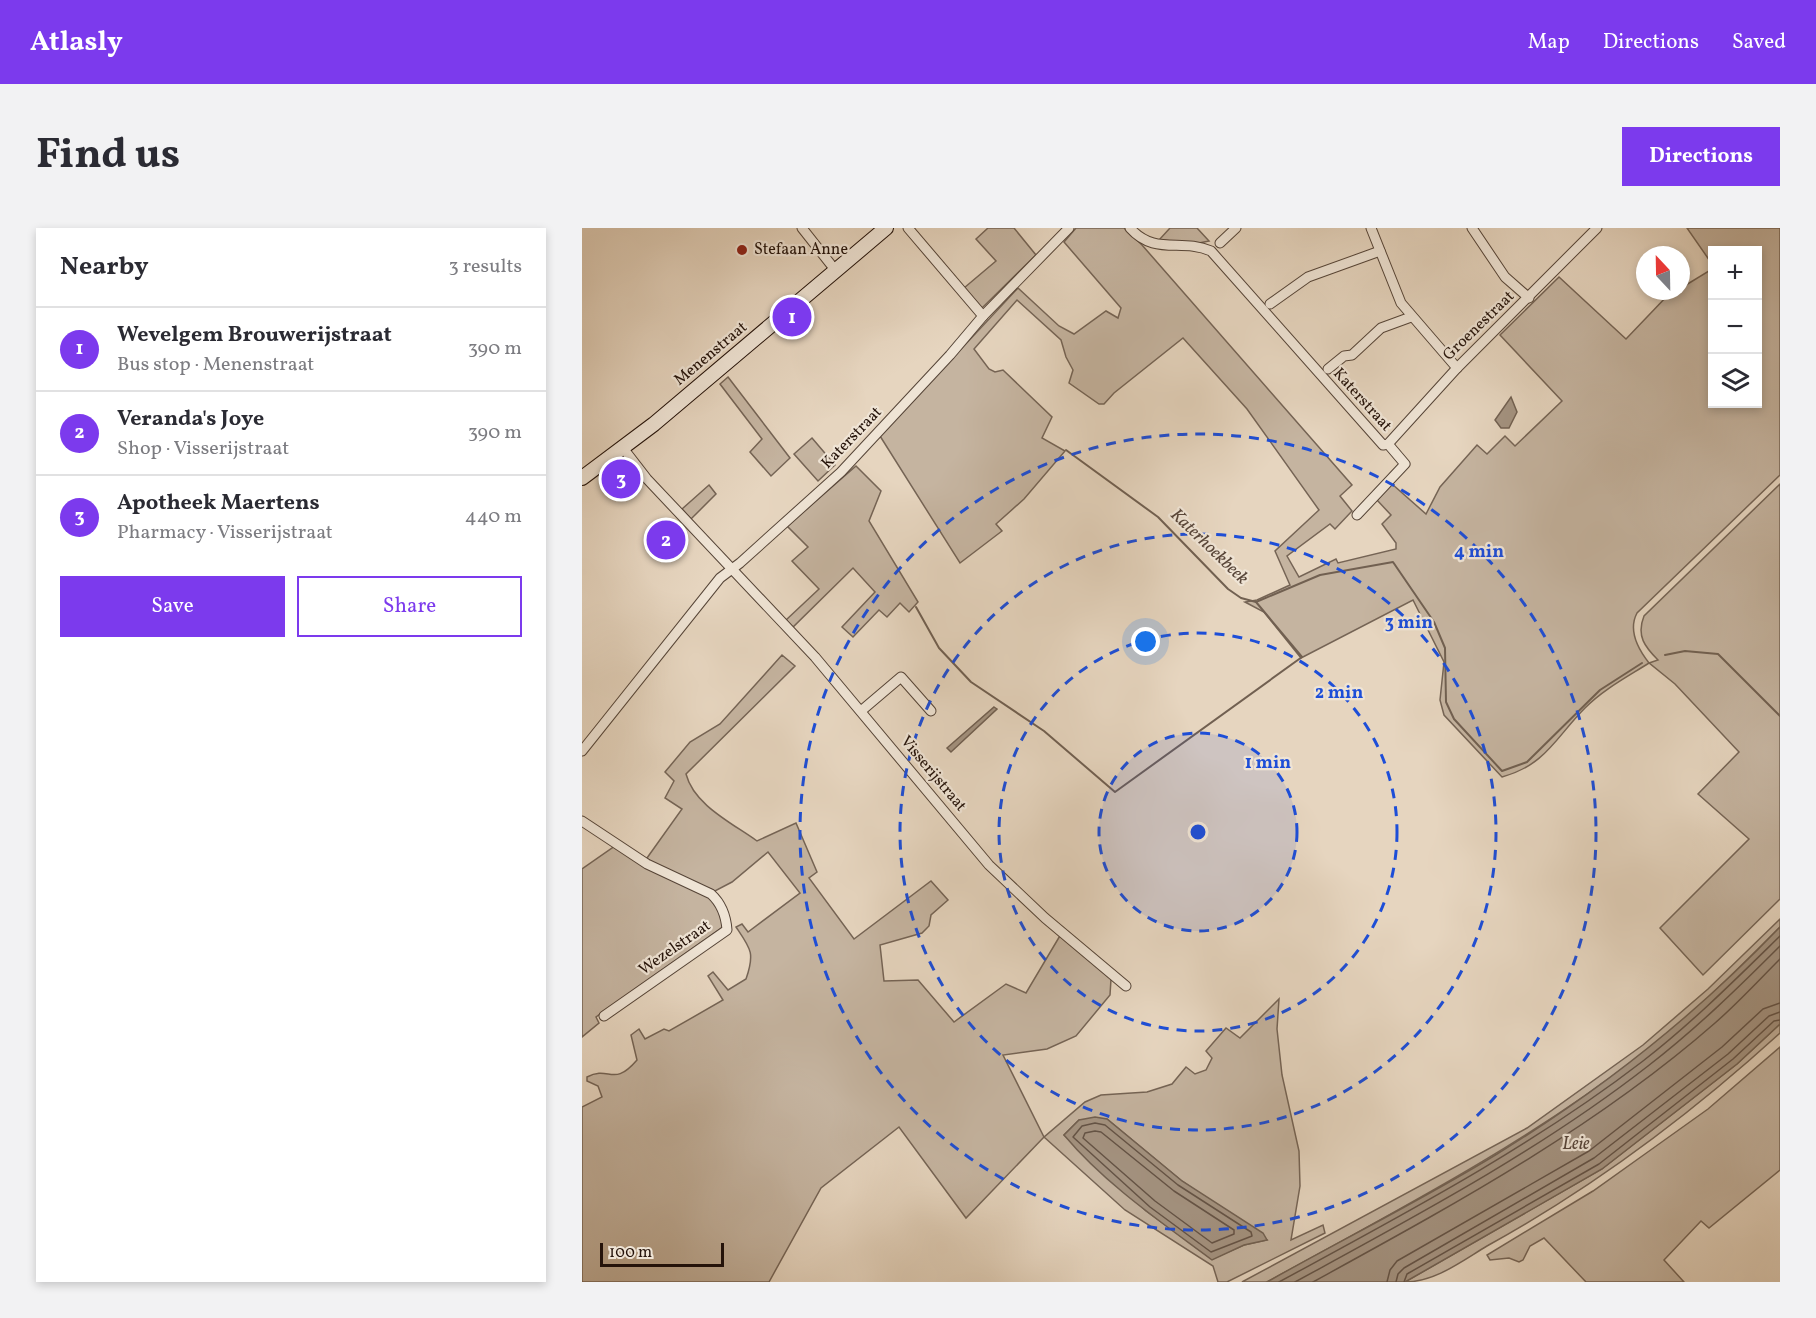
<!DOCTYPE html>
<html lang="en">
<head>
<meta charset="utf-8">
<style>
	body { margin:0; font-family:Vollkorn,serif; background:#f2f2f3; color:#2b2b33 }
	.controls { position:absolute; right:18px; top:18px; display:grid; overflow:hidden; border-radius:0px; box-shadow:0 3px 9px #0003 }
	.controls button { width:54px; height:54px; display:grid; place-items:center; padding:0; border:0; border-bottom:2px solid #e1e1e2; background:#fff; color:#2b2b33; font:30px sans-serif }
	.compass { position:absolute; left:1054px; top:18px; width:54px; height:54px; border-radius:50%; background:#fff; box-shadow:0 3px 9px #0003; rotate:338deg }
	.scale { position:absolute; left:18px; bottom:15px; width:124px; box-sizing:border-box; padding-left:6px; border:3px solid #25130a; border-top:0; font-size:16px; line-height:21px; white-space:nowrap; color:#25130a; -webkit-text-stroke:4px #efe4d5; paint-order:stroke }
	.you { position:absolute; left:564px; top:414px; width:21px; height:21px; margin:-15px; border:4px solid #fff; border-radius:50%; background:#1a73e8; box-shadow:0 0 0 9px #1a73e833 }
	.badge { display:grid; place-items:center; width:39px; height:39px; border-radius:50%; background:#7c3aed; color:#fff; font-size:20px; font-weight:700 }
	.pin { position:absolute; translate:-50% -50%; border:3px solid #fff; box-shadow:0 2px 6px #0006 }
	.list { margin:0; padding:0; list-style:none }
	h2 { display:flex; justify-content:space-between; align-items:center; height:78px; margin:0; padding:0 24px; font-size:26px }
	h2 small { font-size:20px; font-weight:400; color:#7c7c81 }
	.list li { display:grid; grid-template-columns:39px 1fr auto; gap:18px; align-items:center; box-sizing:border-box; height:84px; padding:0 24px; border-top:2px solid #e1e1e2 }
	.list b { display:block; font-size:22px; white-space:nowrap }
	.list p { margin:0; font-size:20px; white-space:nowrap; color:#7c7c81 }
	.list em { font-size:20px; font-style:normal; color:#7c7c81 }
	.actions { display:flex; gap:12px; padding:18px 24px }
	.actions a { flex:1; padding:14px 0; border:2px solid #7c3aed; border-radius:0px; text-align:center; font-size:21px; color:#7c3aed }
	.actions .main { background:#7c3aed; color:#fff }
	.icon { flex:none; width:33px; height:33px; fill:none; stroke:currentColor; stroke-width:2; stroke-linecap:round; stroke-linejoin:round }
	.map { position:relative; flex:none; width:1198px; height:1054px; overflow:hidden; border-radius:0px }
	header { display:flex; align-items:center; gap:36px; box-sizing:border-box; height:84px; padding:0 30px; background:#7c3aed; color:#fff }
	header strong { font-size:28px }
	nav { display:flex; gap:33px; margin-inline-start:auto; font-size:21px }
	.intro { display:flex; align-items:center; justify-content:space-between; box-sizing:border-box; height:144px; padding:0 36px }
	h1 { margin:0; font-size:42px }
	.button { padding:15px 27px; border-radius:0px; background:#7c3aed; color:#fff; font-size:21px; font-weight:700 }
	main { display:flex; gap:36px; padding:0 36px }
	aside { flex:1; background:#fff; border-radius:0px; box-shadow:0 3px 9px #0003 }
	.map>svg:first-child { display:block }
</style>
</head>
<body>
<header>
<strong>Atlasly</strong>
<nav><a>Map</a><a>Directions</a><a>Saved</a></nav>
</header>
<div class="intro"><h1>Find us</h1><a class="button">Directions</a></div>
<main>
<aside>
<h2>Nearby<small>3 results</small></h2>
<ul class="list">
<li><span class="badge">1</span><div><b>Wevelgem Brouwerijstraat</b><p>Bus stop · Menenstraat</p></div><em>390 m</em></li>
<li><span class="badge">2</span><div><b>Veranda's Joye</b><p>Shop · Visserijstraat</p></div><em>390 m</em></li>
<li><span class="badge">3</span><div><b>Apotheek Maertens</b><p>Pharmacy · Visserijstraat</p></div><em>440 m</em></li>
</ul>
<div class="actions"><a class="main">Save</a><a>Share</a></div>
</aside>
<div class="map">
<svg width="1198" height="1054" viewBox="0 0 1198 1054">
	<rect width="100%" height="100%" fill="#e6d5bf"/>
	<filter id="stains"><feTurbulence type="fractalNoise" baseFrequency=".00333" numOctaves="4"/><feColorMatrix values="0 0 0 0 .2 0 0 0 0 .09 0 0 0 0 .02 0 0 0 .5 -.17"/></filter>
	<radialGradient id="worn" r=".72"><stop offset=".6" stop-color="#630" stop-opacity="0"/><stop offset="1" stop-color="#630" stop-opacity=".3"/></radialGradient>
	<g fill="#c5b4a0" stroke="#756455" stroke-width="1.5" fill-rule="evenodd">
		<polygon points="406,0 432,0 454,27 400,80 382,60 414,33 394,11"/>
		<path d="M 494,0 L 542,0 L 560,17 L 770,257 L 758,268 L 770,283 L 753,301 L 748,296 L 705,328 L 717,349 L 754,331 L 756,335 L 814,321 L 814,315 L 800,296 L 809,287 L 795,272 L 810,256 L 844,286 L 858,259 L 895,217 L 905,226 L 923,208 L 933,218 L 980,173 L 918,107 L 977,49 L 1044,111 L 1088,65 L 1099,63 L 1099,60 L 1130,41 L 1130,176 L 1176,176 L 1176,22 L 1130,22 L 1130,36 L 1105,0 L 1198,0 L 1198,247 L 1055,385 C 1046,402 1056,421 1067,435 L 1076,432 C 1063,419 1054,408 1062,388 L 1198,256 L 1198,671 L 1121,747 L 1078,700 L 1167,611 L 1116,566 L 1157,524 L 1093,456 L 1067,435 C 1045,449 1022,461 1003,480 C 974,509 964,537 920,549 L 862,487 L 858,472 L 862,434 L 831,372 L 719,430 L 682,384 L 663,374 L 675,372 L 708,357 L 693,323 L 737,282 L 665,181 L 601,110 L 532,165 L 522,176 L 517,176 L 487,155 L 491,142 L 484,129 L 479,112 L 435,72 L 392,121 L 407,141 L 413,144 L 421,142 L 470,189 L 460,210 L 483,223 L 442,271 L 414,296 L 420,303 L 378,335 L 298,208 L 436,60 L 477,98 L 492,106 L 524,83 L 536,90 L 539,80 L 482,14 Z"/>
		<polygon points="588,0 615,0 627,13 617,15 577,12"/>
		<polygon points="146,149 208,230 189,248 168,224 180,211 138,156"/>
		<polygon points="230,210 253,237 236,253 212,226"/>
		<polygon points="274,238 299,263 287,293 336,374 327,384 318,375 305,389 297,382 271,409 260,399 293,364 271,340 210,400 204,392 237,361 210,333 226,319 205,298"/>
		<polygon points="127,257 134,266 109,291 100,281"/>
		<path d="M 200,427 L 213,438 L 104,546 C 112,577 150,595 175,613 L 214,595 L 235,644 L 227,650 L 272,711 L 349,653 L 366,672 L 349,687 L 347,698 L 340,705 L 298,717 L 302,753 L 336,752 L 372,794 L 424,756 L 444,765 L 479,706 L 529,751 L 528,767 L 494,808 L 465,821 L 421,827 L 462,909 L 503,874 L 519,867 L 565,864 L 590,856 L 604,839 L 613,846 L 624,842 L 630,830 L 624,823 L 644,800 L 658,810 L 697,771 L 695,801 L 700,847 L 717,923 L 718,958 L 709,1012 L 741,997 L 743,1005 L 645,1054 L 636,1054 L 631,1038 L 543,982 L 462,909 L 384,990 L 317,899 L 239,960 L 187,1054 L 0,1054 L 0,879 L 20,869 L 16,858 L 5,853 L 5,849 C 28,837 31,860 55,832 L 49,807 L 57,801 L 63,811 L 82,801 L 87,803 L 141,772 L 126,748 L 131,744 L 146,762 L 164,751 C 173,725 169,721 154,699 L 160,696 L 166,704 L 218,665 L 186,624 L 150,654 L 133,663 L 72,637 L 65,630 L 100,581 L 83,570 L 92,553 L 83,544 L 108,514 L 138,496 ZM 525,891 L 600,953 L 685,1012 L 662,1017 L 630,1031 L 564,983 L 482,907 L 497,892 Z"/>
		<path d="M 33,618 C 47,628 61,638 77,646 C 106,661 133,658 142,698 L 14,789 L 17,795 L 0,809 L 0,641 Z"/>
		<path d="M 1198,691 L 1198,699 C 1153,744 1108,789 1057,828 C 942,917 812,984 685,1054 L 660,1054 L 945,900 L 1061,817 L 1126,761 Z"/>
		<path d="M 1198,796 L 1198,805 C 1108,887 1012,959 905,1018 C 880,1033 853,1054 823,1054 L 1020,941 L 1155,836 Z"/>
		<polygon points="1198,819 1198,942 1127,1000 1119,993 1082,1032 1102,1054 1004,1054 962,1010 948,1018 941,1032 937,1034 927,1030 908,1032 905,1027 1011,963 1063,926 1126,881"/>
	</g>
	<g fill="#a49381" stroke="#716051" stroke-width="1.5">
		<polygon points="929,169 935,184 927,200 919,200 913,192"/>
		<polygon points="412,479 415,481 369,524 365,520"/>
		<path d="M 1198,699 L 1198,796 L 1155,836 L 1020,941 L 823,1054 L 685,1054 C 761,1011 840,972 915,926 C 1019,862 1114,787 1198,699 Z"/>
		<path d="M 513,889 L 525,891 L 600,953 L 681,1005 L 685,1012 L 662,1017 L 630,1032 C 579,994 523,956 482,907 L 497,892 Z"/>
	</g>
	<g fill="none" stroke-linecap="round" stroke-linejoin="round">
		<g stroke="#645346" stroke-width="1.5">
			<polygon points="513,895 523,897 596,957 669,1004 670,1008 629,1024 568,979 491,909 500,898"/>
			<polygon points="513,903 519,904 592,963 652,1002 652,1006 630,1015 573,973 501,910 503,905"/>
			<path d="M 697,1054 C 822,986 948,920 1061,833 C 1110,795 1154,751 1198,708"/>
			<path d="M 713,1054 C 834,988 957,923 1066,838 C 1114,801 1156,760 1198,718"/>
			<path d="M 731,1054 C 871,977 1012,901 1133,795 C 1156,775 1177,752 1198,731"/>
			<polyline points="805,1054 808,1042 815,1033 1007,923 1140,819 1181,781 1198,775"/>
			<polyline points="814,1054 816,1046 822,1040 1012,930 1146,826 1187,788 1198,784"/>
			<polyline points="822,1054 825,1046 1017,936 1151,831 1192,793 1198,792"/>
		</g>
		<g stroke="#716051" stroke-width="2">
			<polyline points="484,222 576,289 646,361 659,370 674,374 738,347 811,334 852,394 863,420 864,474 872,491 920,543 945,534 1018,462 1060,435"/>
			<polyline points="334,379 357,420 389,454 462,503 533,564 720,429 674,374"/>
			<polyline points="1083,427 1103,423 1136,426 1198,488"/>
		</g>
		<g stroke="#554437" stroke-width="9">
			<polygon id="pedestrian" points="222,77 224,78 206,94 205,92"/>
		</g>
		<g stroke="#554437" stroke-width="11">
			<g id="minor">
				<polyline points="220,0 254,43"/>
				<polyline points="326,0 401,88"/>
				<path d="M 548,0 C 573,28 599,10 629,23 L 801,217 L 806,216 L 875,140 L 1015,0"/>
				<polyline points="789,0 819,75 875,140"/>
				<polyline points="890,0 923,49 947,70"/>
				<polyline points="638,15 654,0"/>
				<polyline points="688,76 726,49 798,23"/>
				<polyline points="746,141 762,128 770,127 799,100 829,89"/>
				<polyline points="41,220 65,251 233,429 407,637 463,690 544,758"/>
				<polyline points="775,287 823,236 806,216"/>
				<polyline points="279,483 319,449 349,483"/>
				<polyline points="0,523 138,350 158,335 259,244 368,127 401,88 487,0"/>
				<path d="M 0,593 L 65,636 L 129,666 C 140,676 144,688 145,702 L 22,788"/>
			</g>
		</g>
		<g stroke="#25130a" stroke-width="16">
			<polyline id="secondary" points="0,250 72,196 304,0"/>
		</g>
		<use href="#pedestrian" stroke="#efe4d5" stroke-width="7"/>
		<use href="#minor" stroke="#efe4d5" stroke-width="9"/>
		<use href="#secondary" stroke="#efe4d5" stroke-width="14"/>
	</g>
	<circle cx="616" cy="604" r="99" fill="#1d4ed8" fill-opacity=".12"/>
	<g fill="none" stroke="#1d4ed8" stroke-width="3" stroke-dasharray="10 8">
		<circle cx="616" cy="604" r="99"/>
		<circle cx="616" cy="604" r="199"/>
		<circle cx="616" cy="604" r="298"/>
		<circle cx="616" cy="604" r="398"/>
	</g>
	<circle fill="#8f2418" stroke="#efe4d5" stroke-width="2" cx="160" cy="22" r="6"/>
	<g text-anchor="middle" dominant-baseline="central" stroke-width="4.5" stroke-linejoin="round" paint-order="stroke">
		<g font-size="16" fill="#25130a" stroke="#efe4d5" text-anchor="start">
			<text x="172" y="22">Stefaan Anne</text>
		</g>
		<g font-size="16" fill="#25130a" stroke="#efe4d5">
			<text transform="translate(897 98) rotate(-44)">Groenestraat</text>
			<text transform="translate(129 126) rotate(-40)">Menenstraat</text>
			<text transform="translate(780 172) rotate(48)">Katerstraat</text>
			<text transform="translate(270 210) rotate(-46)">Katerstraat</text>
			<text transform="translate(351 546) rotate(50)">Visserijstraat</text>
			<text transform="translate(93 720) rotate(-35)">Wezelstraat</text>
		</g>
		<g font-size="18" font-style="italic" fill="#58463a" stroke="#efe4d5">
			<text transform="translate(627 319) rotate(44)">Katerhoekbeek</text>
			<text x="994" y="916">Leie</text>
		</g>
	</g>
	<circle cx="616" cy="604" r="9" fill="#1d4ed8" stroke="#efe4d5" stroke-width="3"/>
	<g font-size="18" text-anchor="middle" font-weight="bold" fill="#1d4ed8" stroke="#efe4d5" stroke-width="4.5" stroke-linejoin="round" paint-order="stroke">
		<text x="897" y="329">4 min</text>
		<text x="827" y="400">3 min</text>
		<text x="757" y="470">2 min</text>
		<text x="686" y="540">1 min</text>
	</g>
	<rect width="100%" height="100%" filter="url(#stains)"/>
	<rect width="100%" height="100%" fill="url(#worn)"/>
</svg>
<div class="controls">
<button>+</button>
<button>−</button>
<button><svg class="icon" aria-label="layers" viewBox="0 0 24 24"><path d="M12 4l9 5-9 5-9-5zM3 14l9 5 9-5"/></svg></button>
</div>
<svg class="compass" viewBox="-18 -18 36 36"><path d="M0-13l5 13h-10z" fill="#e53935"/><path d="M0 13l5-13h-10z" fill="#7c7c81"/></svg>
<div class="scale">100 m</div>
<div class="you"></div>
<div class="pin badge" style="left:210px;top:89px">1</div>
<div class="pin badge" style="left:84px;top:312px">2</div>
<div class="pin badge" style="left:39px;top:251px">3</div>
</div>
</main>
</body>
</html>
